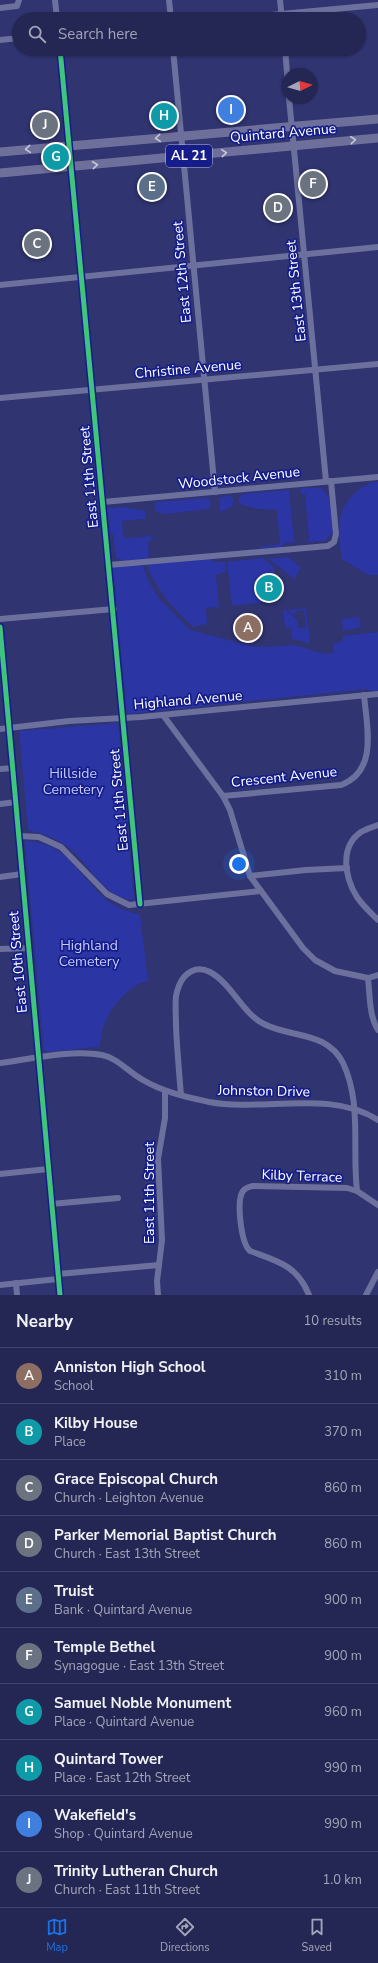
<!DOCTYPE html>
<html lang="en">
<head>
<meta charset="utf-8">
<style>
	body { margin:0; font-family:"Nunito Sans",sans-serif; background:#30335e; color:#f1f3f6 }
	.compass { position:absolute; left:282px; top:68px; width:36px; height:36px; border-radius:50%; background:#242754; box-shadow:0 1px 3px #0004; rotate:85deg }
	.you { position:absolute; left:239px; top:864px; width:14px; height:14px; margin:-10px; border:3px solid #fff; border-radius:50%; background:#1a73e8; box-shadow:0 0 0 6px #1a73e833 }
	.badge { display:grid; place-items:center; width:26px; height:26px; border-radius:50%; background:#1a73e8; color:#fff; font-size:13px; font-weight:700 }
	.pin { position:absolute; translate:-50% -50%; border:2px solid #fff; box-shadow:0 1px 4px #0006 }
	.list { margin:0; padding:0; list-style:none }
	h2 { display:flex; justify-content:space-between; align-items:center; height:52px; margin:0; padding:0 16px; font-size:17px }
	h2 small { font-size:13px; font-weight:400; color:#a3a5b8 }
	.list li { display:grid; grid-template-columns:26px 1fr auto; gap:12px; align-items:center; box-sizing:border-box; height:56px; padding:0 16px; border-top:1px solid #41446b }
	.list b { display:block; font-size:15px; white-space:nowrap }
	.list p { margin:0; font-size:13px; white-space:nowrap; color:#a3a5b8 }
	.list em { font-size:13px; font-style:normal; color:#a3a5b8 }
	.icon { flex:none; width:22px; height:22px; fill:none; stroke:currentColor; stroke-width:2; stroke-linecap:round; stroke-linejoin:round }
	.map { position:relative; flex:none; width:378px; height:1295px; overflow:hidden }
	.search { position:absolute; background:#242754; box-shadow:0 1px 3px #0004; left:12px; right:12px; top:12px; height:44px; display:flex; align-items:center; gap:10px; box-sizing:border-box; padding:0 14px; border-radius:22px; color:#a3a5b8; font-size:15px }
	.sheet { height:612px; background:#242754 }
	nav { display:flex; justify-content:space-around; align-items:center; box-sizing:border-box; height:56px; border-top:1px solid #41446b; background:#242754; font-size:11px; color:#a3a5b8 }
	nav a { display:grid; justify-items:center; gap:2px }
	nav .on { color:#1a73e8 }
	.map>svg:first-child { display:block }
</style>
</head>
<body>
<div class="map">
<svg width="378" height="1295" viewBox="0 0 378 1295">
	<rect width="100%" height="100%" fill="#303470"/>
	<g fill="#2b35a4">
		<path d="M 372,482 L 378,482 L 378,575 L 368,575 L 342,559 C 336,525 336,499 372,482 Z"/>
		<path d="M 301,488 L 321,488 C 334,498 332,517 333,532 L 325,541 L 304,542 L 309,540 L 305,494 L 300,493 Z"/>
		<polygon points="289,490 294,541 299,542 285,543 282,547 260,549 260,547 280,544 277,510 258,509 246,506 239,503 239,497 242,494"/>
		<polygon points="229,495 234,500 232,507 220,512 219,498"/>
		<polygon points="208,498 211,503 209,509 164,514 155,511 155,502"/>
		<polygon points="125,507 145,511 145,519 122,521 123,538 146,537 147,535 150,535 153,540 148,540 149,555 148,559 124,561 116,558 113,534 110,533 108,510 109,508"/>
		<polygon points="288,557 301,568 294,579 269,559"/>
		<path d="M 209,558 L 214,562 L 225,562 L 226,575 L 225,572 L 216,575 L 219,607 L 206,608 L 207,624 L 193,627 C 172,607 158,592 146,564 Z"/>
		<polygon points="263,558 274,567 274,583 269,573 261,575 264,602 232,606 227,562"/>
		<polygon points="139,564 143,566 149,582 158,597 190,630 251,646 262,647 295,645 324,654 334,653 333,644 343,641 343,636 378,632 378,691 371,691 367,689 127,714 113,568"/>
		<polygon points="306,608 310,643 296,640 292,638 291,628 285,627 283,610 286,610 297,620 298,628 306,627 304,610 298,610 297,618 297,612 294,612 295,616 287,610"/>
		<polygon points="359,617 361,627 343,631 342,619"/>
		<path d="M 118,723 L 134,900 C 102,897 92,867 69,848 C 57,838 43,834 28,830 L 19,731 Z"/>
		<path d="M 25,841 C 70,843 78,877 108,901 C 117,908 129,911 140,915 L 148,981 C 128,985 110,1008 104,1026 C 101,1032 101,1040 99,1047 L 44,1052 Z"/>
	</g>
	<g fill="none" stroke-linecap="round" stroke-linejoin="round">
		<g stroke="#6c709d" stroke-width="6">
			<polyline points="55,0 57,19"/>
			<polyline points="169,0 171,19"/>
			<polyline points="280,0 282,19"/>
			<polyline points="0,8 17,6 19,0"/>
			<polyline points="226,19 378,5"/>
			<polyline points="0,40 19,38"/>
			<polyline points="60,49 140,904"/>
			<polyline points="173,49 215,492"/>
			<polyline points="285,49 288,84"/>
			<polyline points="289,98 326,481"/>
			<polyline points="0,285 378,247"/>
			<polyline points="0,398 378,364"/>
			<polyline points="103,502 378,477"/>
			<polyline points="109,565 328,546 334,542 336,534 331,481"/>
			<polyline points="0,619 114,609"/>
			<polyline points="0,627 60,1295"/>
			<polyline points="163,715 223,796 230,810 250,876 303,948 315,960 335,971 368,978 378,975"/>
			<polyline points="0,729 69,721 141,717 378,694"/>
			<polyline points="0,769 13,768"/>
			<path d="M 223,796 L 341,785 C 378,771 367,728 364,695"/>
			<polyline points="0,804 16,802"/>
			<path d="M 378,825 C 372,827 366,829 361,832 C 339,847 345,878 357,897 C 363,906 371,913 378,920"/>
			<polyline points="19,836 39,837 61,847 107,894 129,905 260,891"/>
			<polyline points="250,876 306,870 347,868"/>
			<polyline points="0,877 22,874"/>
			<polyline points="0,949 29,948"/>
			<path d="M 368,978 C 370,995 369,1016 378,1030"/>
			<path d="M 0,1063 C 31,1059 72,1049 102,1055 C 118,1058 129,1073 143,1080 C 163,1092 187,1097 209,1102 C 263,1112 330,1089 378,1120"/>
			<path d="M 181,1095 C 179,1072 177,1049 176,1026 C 176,1016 175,1005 176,996 C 178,986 183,975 192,971 C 198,968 204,969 210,972 C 231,983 243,1014 264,1024 C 291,1038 327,1031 343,1063 C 362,1103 352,1149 357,1191"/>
			<polyline points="0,1174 48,1169"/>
			<polyline points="51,1204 118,1198"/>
			<polyline points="58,1274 159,1265"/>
			<polyline points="16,1283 17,1295"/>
			<polyline points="0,1285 58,1279"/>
			<polyline points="158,1295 157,1281 162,1240 158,1159 165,1118 165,1091"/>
			<path d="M 309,1295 C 297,1265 277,1261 250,1251 C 241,1243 236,1201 243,1191 C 246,1187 249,1187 253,1186 L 347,1188 L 357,1191 L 378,1205"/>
			<polyline points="366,1295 378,1272"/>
		</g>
		<g stroke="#6e709b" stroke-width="9">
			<polyline points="0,152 378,119"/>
			<polyline points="0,173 378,138"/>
		</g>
		<g stroke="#151d8b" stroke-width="8">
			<g id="cycleway">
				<polyline points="60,49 140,904"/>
				<polyline points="0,627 60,1295"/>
			</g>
		</g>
		<use href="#cycleway" stroke="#40c37c" stroke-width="5"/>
	</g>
	<defs><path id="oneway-chevron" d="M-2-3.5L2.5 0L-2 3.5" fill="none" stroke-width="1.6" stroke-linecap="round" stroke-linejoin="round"/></defs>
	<g stroke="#c5c6d7">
		<use href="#oneway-chevron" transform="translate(158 138) rotate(175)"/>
		<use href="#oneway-chevron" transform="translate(353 140) rotate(-5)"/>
		<use href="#oneway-chevron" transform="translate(28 149) rotate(175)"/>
		<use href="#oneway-chevron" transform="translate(224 153) rotate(-5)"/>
		<use href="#oneway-chevron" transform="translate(95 165) rotate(-6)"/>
	</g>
	<g text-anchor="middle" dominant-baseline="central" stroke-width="3.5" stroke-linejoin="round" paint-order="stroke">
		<rect fill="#151d8b" stroke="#b9bbdc" stroke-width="1" x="166" y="145" width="46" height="22" rx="3"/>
		<g font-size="13" font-weight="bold" fill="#fff">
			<text x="189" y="156">AL 21</text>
		</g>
		<g font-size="14" fill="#fff" stroke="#151d8b">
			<text transform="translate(283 133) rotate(-5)">Quintard Avenue</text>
			<text transform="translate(182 272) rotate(-95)">East 12th Street</text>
			<text transform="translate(296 291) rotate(-96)">East 13th Street</text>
			<text transform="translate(188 369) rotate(-5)">Christine Avenue</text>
			<text transform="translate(89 477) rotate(-95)">East 11th Street</text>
			<text transform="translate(239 478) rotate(-6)">Woodstock Avenue</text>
			<text transform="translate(188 700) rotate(-5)">Highland Avenue</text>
			<text transform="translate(284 777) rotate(-6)">Crescent Avenue</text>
			<text transform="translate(119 800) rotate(-95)">East 11th Street</text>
			<text transform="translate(18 962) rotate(-95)">East 10th Street</text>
			<text transform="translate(264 1091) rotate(1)">Johnston Drive</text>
			<text transform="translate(302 1176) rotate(2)">Kilby Terrace</text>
			<text transform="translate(149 1193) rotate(-90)">East 11th Street</text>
		</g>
		<g font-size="14" fill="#c4c9fb" stroke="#151d8b">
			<text x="73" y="773">Hillside<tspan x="73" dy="16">Cemetery</tspan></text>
			<text x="89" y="945">Highland<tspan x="89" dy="16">Cemetery</tspan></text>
		</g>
	</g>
</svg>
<svg class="compass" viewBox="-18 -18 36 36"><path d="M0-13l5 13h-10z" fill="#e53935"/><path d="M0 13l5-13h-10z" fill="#a3a5b8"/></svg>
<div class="you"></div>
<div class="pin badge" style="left:248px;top:628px;background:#8d6e63">A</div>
<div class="pin badge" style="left:269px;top:588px;background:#0f9aa8">B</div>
<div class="pin badge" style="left:37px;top:244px;background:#6b7280">C</div>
<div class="pin badge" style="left:278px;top:208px;background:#6b7280">D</div>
<div class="pin badge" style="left:152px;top:187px;background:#5c6f8a">E</div>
<div class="pin badge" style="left:313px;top:184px;background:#6b7280">F</div>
<div class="pin badge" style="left:56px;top:157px;background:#0f9aa8">G</div>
<div class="pin badge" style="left:164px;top:116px;background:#0f9aa8">H</div>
<div class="pin badge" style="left:231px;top:110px;background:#3f7fe0">I</div>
<div class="pin badge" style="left:45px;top:125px;background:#6b7280">J</div>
<div class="search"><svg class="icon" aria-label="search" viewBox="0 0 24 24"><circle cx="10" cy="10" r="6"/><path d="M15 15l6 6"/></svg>Search here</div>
</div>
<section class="sheet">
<h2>Nearby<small>10 results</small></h2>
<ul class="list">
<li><span class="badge" style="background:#8d6e63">A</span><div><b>Anniston High School</b><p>School</p></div><em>310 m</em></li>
<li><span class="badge" style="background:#0f9aa8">B</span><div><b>Kilby House</b><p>Place</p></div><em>370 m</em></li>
<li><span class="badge" style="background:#6b7280">C</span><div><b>Grace Episcopal Church</b><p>Church · Leighton Avenue</p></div><em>860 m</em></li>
<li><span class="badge" style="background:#6b7280">D</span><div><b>Parker Memorial Baptist Church</b><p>Church · East 13th Street</p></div><em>860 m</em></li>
<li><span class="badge" style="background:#5c6f8a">E</span><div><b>Truist</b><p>Bank · Quintard Avenue</p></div><em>900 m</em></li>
<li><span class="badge" style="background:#6b7280">F</span><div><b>Temple Bethel</b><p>Synagogue · East 13th Street</p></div><em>900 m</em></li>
<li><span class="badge" style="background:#0f9aa8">G</span><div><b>Samuel Noble Monument</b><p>Place · Quintard Avenue</p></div><em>960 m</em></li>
<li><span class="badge" style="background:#0f9aa8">H</span><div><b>Quintard Tower</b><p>Place · East 12th Street</p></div><em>990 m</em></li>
<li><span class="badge" style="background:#3f7fe0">I</span><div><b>Wakefield's</b><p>Shop · Quintard Avenue</p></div><em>990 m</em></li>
<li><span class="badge" style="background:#6b7280">J</span><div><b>Trinity Lutheran Church</b><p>Church · East 11th Street</p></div><em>1.0 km</em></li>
</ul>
</section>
<nav>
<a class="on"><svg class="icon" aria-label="map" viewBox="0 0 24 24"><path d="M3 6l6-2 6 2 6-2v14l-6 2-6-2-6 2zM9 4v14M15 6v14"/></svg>Map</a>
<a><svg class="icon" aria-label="directions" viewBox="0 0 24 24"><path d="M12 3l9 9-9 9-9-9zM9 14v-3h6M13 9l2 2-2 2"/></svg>Directions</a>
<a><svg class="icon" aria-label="saved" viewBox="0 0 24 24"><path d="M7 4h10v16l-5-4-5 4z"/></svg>Saved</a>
</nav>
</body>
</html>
